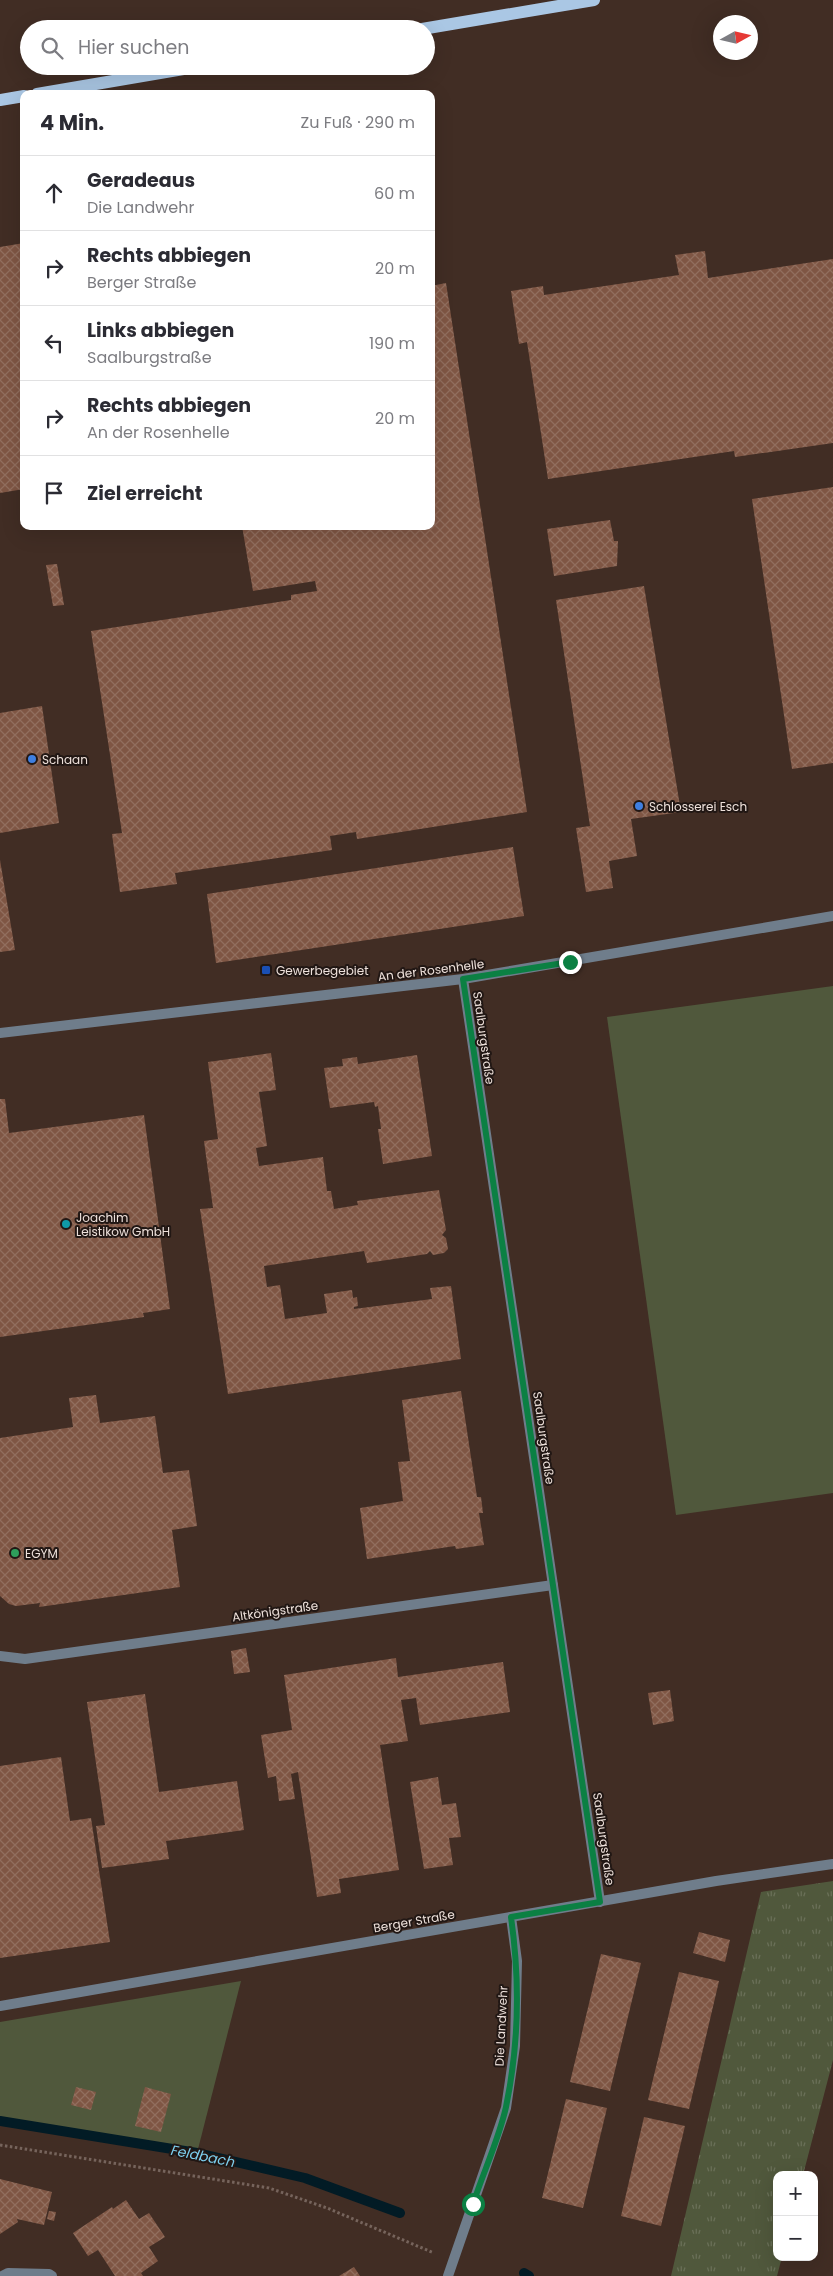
<!DOCTYPE html>
<html lang="de">
<head>
<meta charset="utf-8">
<style>
	body { margin:0; font-family:Poppins,sans-serif; background:#f2f2f3; color:#2b2b33 }
	.controls { position:absolute; right:15px; bottom:15px; display:grid; overflow:hidden; border-radius:10px; box-shadow:0 5px 20px #0002 }
	.controls button { width:45px; height:45px; display:grid; place-items:center; padding:0; border:0; border-bottom:1px solid #e1e1e2; background:#fff; color:#2b2b33; font:25px sans-serif }
	.compass { position:absolute; left:713px; top:15px; width:45px; height:45px; border-radius:50%; background:#fff; box-shadow:0 5px 20px #0002; rotate:82deg }
	.stop { position:absolute; width:15px; height:15px; margin:-11px; border:4px solid #0b8043; border-radius:50%; background:#fff }
	.stop.end { background:#0b8043; border-color:#fff; box-shadow:0 1px 5px #0008 }
	.list { margin:0; padding:0; list-style:none }
	h2 { display:flex; justify-content:space-between; align-items:center; height:65px; margin:0; padding:0 20px; font-size:21px }
	h2 small { font-size:16px; font-weight:400; color:#7c7c81 }
	.list li { display:grid; grid-template-columns:32px 1fr auto; gap:15px; align-items:center; box-sizing:border-box; height:75px; padding:0 20px; border-top:1px solid #e1e1e2 }
	.list b { display:block; font-size:19px; white-space:nowrap }
	.list p { margin:0; font-size:16px; white-space:nowrap; color:#7c7c81 }
	.list em { font-size:16px; font-style:normal; color:#7c7c81 }
	.icon { flex:none; width:28px; height:28px; fill:none; stroke:currentColor; stroke-width:2; stroke-linecap:round; stroke-linejoin:round }
	.map { position:relative; flex:none; width:833px; height:2276px; overflow:hidden }
	.search { position:absolute; background:#fff; box-shadow:0 5px 20px #0002; left:20px; top:20px; width:415px; height:55px; display:flex; align-items:center; gap:12px; box-sizing:border-box; padding:0 18px; border-radius:28px; color:#7c7c81; font-size:19px }
	.panel { position:absolute; background:#fff; box-shadow:0 5px 20px #0002; left:20px; top:90px; width:415px; height:440px; border-radius:10px }
	.map>svg:first-child { display:block }
</style>
</head>
<body>
<div class="map">
<svg width="833" height="2276" viewBox="0 0 833 2276">
	<defs>
		<pattern id="grass-tufts" width="24" height="20" patternUnits="userSpaceOnUse" patternTransform="scale(1.25)"><rect width="24" height="20" fill="#50583c"/><path d="M3 7l-1-3M5 7V3M7 7l1-3M15 17l-1-3M17 17v-4M19 17l1-3" fill="none" stroke="#6a7058"/></pattern>
		<pattern id="building-cross-hatch" width="8" height="8" patternUnits="userSpaceOnUse" patternTransform="scale(1.25)"><rect width="8" height="8" fill="#7f5644"/><path d="M0 0l8 8M0 8l8-8" fill="none" stroke="#916e5e"/></pattern>
	</defs>
	<rect width="100%" height="100%" fill="#412d24"/>
	<polygon fill="url(#grass-tufts)" points="833,1881 833,2060 803,2175 777,2175 777,2257 782,2257 777,2276 671,2276 761,1892"/>
	<g fill="#50583c">
		<polygon points="833,986 833,1493 676,1515 607,1017"/>
		<polygon points="241,1981 197,2153 0,2121 0,2022"/>
	</g>
	<g fill="none" stroke-linecap="round" stroke-linejoin="round">
		<g stroke="#021b25" stroke-width="10">
			<polyline points="0,2121 197,2153 305,2178 400,2213"/>
			<polyline points="524,2273 529,2276"/>
		</g>
	</g>
	<g fill="url(#building-cross-hatch)">
		<polygon points="24,243 24,489 0,493 0,247"/>
		<polygon points="705,251 708,278 833,259 833,443 735,457 734,451 548,479 527,342 519,344 511,291 543,286 544,295 679,275 675,255"/>
		<polygon points="446,283 527,812 357,839 356,832 330,836 332,850 175,873 177,884 120,892 112,834 122,833 91,631 291,600 291,595 317,591 315,581 253,591 242,526 431,526 431,286"/>
		<polygon points="833,487 833,763 792,769 752,499"/>
		<polygon points="610,520 614,541 618,541 617,566 554,576 547,529"/>
		<polygon points="57,564 64,605 53,606 46,565"/>
		<polygon points="644,586 681,812 631,819 637,856 609,861 613,888 586,892 576,828 590,826 556,600"/>
		<polygon points="42,706 59,823 0,833 0,713"/>
		<polygon points="513,847 524,916 216,963 207,894"/>
		<polygon points="0,860 15,950 0,952"/>
		<polygon points="271,1053 276,1090 259,1092 267,1146 256,1148 259,1166 323,1157 327,1191 331,1191 334,1209 358,1205 357,1201 439,1190 446,1230 442,1235 446,1238 448,1249 444,1253 433,1255 430,1251 427,1254 367,1263 364,1251 264,1266 267,1287 280,1285 285,1319 327,1313 324,1294 352,1290 353,1298 357,1297 358,1306 354,1307 354,1309 432,1299 430,1288 451,1286 461,1359 228,1394 200,1209 213,1208 204,1141 218,1139 208,1062"/>
		<polygon points="417,1055 432,1156 383,1164 378,1129 381,1129 378,1106 375,1107 374,1102 330,1108 324,1068 343,1066 342,1059 357,1057 358,1064"/>
		<polygon points="0,1099 5,1099 9,1133 144,1115 170,1309 143,1313 144,1317 0,1337"/>
		<polygon points="461,1391 477,1497 481,1497 483,1513 479,1513 484,1545 456,1549 455,1546 367,1559 360,1508 403,1501 398,1462 410,1461 402,1400"/>
		<polygon points="96,1395 100,1423 155,1416 163,1473 189,1470 197,1526 172,1530 180,1587 39,1607 40,1603 16,1606 9,1604 0,1596 0,1438 73,1427 69,1398"/>
		<polygon points="246,1648 250,1672 234,1674 231,1651"/>
		<polygon points="396,1658 398,1677 503,1662 510,1712 420,1725 416,1698 401,1700 408,1741 380,1745 399,1870 339,1879 341,1893 317,1897 298,1772 291,1774 295,1799 279,1801 276,1776 268,1778 261,1735 292,1730 284,1675"/>
		<polygon points="670,1690 674,1721 653,1725 648,1693"/>
		<polygon points="145,1694 159,1792 237,1781 244,1830 166,1841 169,1859 102,1868 96,1826 105,1825 87,1702"/>
		<polygon points="61,1757 70,1821 91,1818 110,1942 0,1958 0,1766"/>
		<polygon points="438,1777 442,1805 456,1803 461,1837 449,1838 453,1865 424,1869 410,1782"/>
		<polygon points="699,1932 730,1940 725,1962 693,1953"/>
		<polygon points="601,1954 641,1963 610,2091 570,2082"/>
		<polygon points="679,1972 719,1981 689,2109 648,2100"/>
		<polygon points="76,2087 96,2092 91,2110 71,2105"/>
		<polygon points="145,2087 171,2094 161,2132 135,2126"/>
		<polygon points="566,2099 607,2108 583,2208 542,2198"/>
		<polygon points="644,2117 685,2126 661,2226 621,2216"/>
		<polygon points="0,2179 52,2192 44,2225 17,2219 18,2222 0,2234"/>
		<polygon points="126,2200 139,2219 149,2213 165,2237 149,2247 158,2261 141,2273 143,2276 115,2276 98,2250 88,2256 73,2233 112,2207 113,2209"/>
		<polygon points="49,2211 56,2212 54,2221 47,2219"/>
		<polygon points="354,2267 360,2276 339,2276"/>
	</g>
	<g fill="none" stroke-linecap="round" stroke-linejoin="round">
		<polyline stroke="#76645c" stroke-width="3" stroke-dasharray="2.5 2.5" stroke-linecap="butt" points="0,2145 269,2188 327,2208 434,2253"/>
		<g stroke="#6f7d8b" stroke-width="10">
			<polyline points="463,979 600,1902"/>
			<polyline points="0,1033 463,979 833,916"/>
			<polyline points="0,1656 25,1659 553,1585"/>
			<polyline points="0,2006 716,1881 833,1864"/>
			<polyline points="2,2276 8,2273 49,2274 52,2276"/>
			<polyline points="448,2276 506,2108 515,2046 517,1961 511,1917"/>
		</g>
		<g stroke="#aac7e4" stroke-width="12">
			<polyline points="422,29 594,0"/>
			<polyline points="37,94 201,66"/>
			<polyline points="0,100 24,96"/>
		</g>
	</g>
	<g fill="none" stroke-linecap="round" stroke-linejoin="round">
		<path stroke="#0b8043" stroke-width="6" d="M 473,2204 C 483,2173 499,2139 506,2107 C 519,2044 520,1980 511,1917 L 600,1902 L 463,979 L 570,962"/>
	</g>
	<g fill="#3f7fe0" stroke="#211714" stroke-width="2">
		<circle cx="32" cy="759" r="5"/>
		<circle cx="639" cy="806" r="5"/>
	</g>
	<rect fill="#1a4fb4" stroke="#211714" stroke-width="2" x="261" y="965" width="10" height="10" rx="2.5"/>
	<circle fill="#0f9aa8" stroke="#211714" stroke-width="2" cx="66" cy="1224" r="5"/>
	<circle fill="#2e9e5b" stroke="#211714" stroke-width="2" cx="15" cy="1553" r="5"/>
	<g text-anchor="middle" dominant-baseline="central" stroke-width="4" stroke-linejoin="round" paint-order="stroke">
		<g font-size="12" fill="#eee1db" stroke="#211714" text-anchor="start">
			<text x="42" y="759">Schaan</text>
			<text x="649" y="806">Schlosserei Esch</text>
			<text x="276" y="970">Gewerbegebiet</text>
			<text x="76" y="1217">Joachim<tspan x="76" dy="14">Leistikow GmbH</tspan></text>
			<text x="25" y="1553">EGYM</text>
		</g>
		<g font-size="12" fill="#eee1db" stroke="#211714">
			<text transform="translate(431 970) rotate(-7)">An der Rosenhelle</text>
			<text transform="translate(484 1038) rotate(82)">Saalburgstraße</text>
			<text transform="translate(544 1438) rotate(82)">Saalburgstraße</text>
			<text transform="translate(275 1611) rotate(-8)">Altkönigstraße</text>
			<text transform="translate(604 1839) rotate(82)">Saalburgstraße</text>
			<text transform="translate(414 1921) rotate(-10)">Berger Straße</text>
			<text transform="translate(501 2026) rotate(-87)">Die Landwehr</text>
		</g>
		<g font-size="14" font-style="italic" fill="#7dcfee" stroke="#211714">
			<text transform="translate(203 2156) rotate(11)">Feldbach</text>
		</g>
	</g>
</svg>
<div class="controls">
<button>+</button>
<button>−</button>
</div>
<svg class="compass" viewBox="-18 -18 36 36"><path d="M0-13l5 13h-10z" fill="#e53935"/><path d="M0 13l5-13h-10z" fill="#7c7c81"/></svg>
<div class="stop" style="left:473px;top:2204px"></div>
<div class="stop end" style="left:570px;top:962px"></div>
<div class="search"><svg class="icon" aria-label="search" viewBox="0 0 24 24"><circle cx="10" cy="10" r="6"/><path d="M15 15l6 6"/></svg>Hier suchen</div>
<section class="panel">
<h2>4 Min.<small>Zu Fuß · 290 m</small></h2>
<ul class="list">
<li><svg class="icon" aria-label="ahead" viewBox="0 0 24 24"><path d="M12 20V5M6 11l6-6 6 6"/></svg><div><b>Geradeaus</b><p>Die Landwehr</p></div><em>60 m</em></li>
<li><svg class="icon" aria-label="right" viewBox="0 0 24 24"><path d="M7 20v-9h11M14 6l5 5-5 5"/></svg><div><b>Rechts abbiegen</b><p>Berger Straße</p></div><em>20 m</em></li>
<li><svg class="icon" aria-label="left" viewBox="0 0 24 24"><path d="M17 20v-9H6M10 6l-5 5 5 5"/></svg><div><b>Links abbiegen</b><p>Saalburgstraße</p></div><em>190 m</em></li>
<li><svg class="icon" aria-label="right" viewBox="0 0 24 24"><path d="M7 20v-9h11M14 6l5 5-5 5"/></svg><div><b>Rechts abbiegen</b><p>An der Rosenhelle</p></div><em>20 m</em></li>
<li><svg class="icon" aria-label="arrive" viewBox="0 0 24 24"><path d="M6 21V4h12l-3 4 3 4H6"/></svg><div><b>Ziel erreicht</b></div></li>
</ul>
</section>
</div>
</body>
</html>
